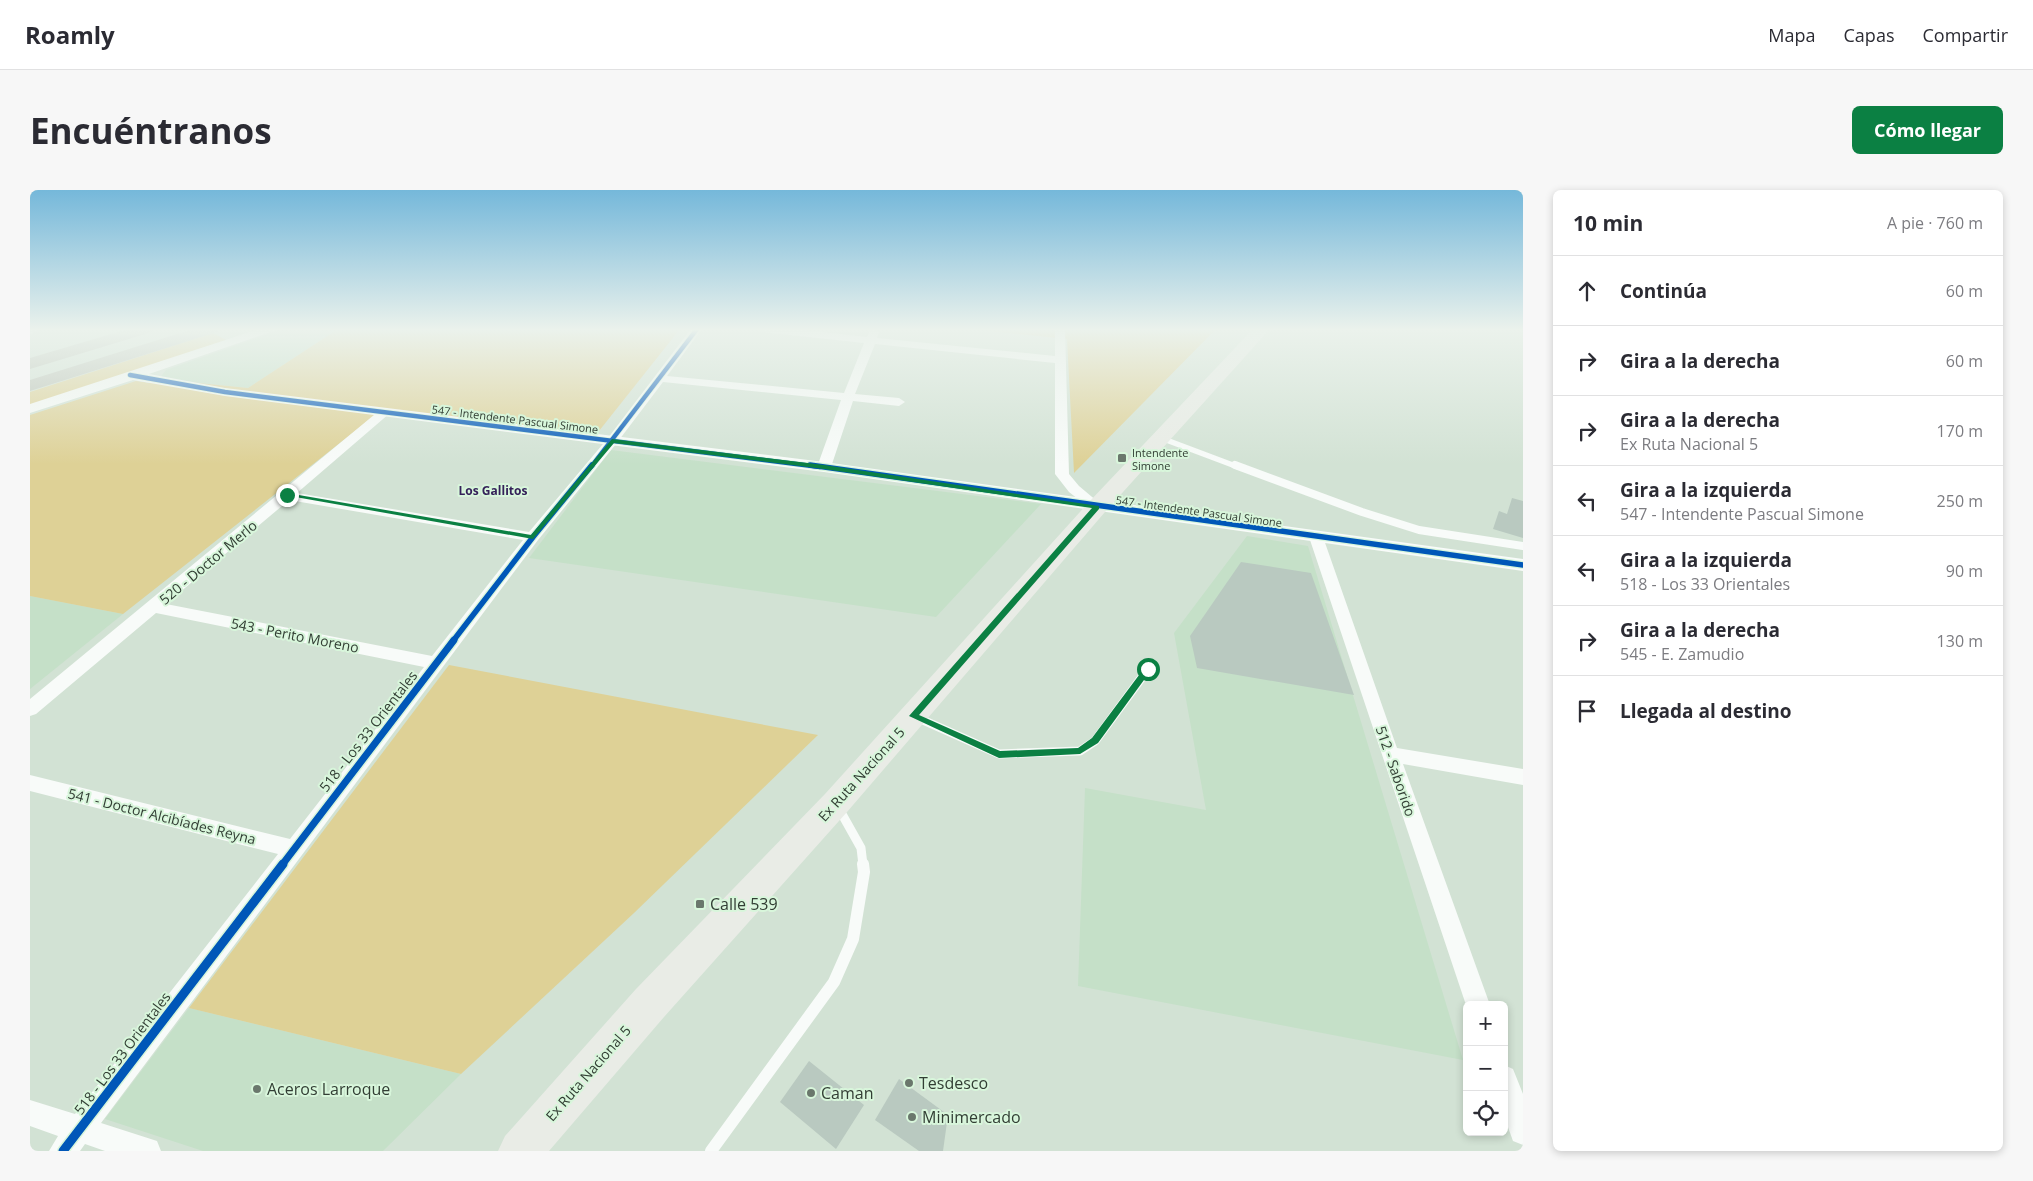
<!DOCTYPE html>
<html lang="es">
<head>
<meta charset="utf-8">
<style>
	body { margin:0; font-family:"Open Sans",sans-serif; background:#f7f7f7; color:#2b2b33 }
	.controls { position:absolute; right:15px; bottom:15px; display:grid; overflow:hidden; border-radius:8px; box-shadow:0 2px 8px #0003 }
	.controls button { width:45px; height:45px; display:grid; place-items:center; padding:0; border:0; border-bottom:1px solid #e1e1e2; background:#fff; color:#2b2b33; font:25px sans-serif }
	.stop { position:absolute; width:15px; height:15px; margin:-11px; border:4px solid #0b8043; border-radius:50%; background:#fff }
	.stop.end { background:#0b8043; border-color:#fff; box-shadow:0 1px 5px #0008 }
	.list { margin:0; padding:0; list-style:none }
	h2 { display:flex; justify-content:space-between; align-items:center; height:65px; margin:0; padding:0 20px; font-size:21px }
	h2 small { font-size:16px; font-weight:400; color:#7c7c81 }
	.list li { display:grid; grid-template-columns:32px 1fr auto; gap:15px; align-items:center; box-sizing:border-box; height:70px; padding:0 20px; border-top:1px solid #e1e1e2 }
	.list b { display:block; font-size:19px; white-space:nowrap }
	.list p { margin:0; font-size:16px; white-space:nowrap; color:#7c7c81 }
	.list em { font-size:16px; font-style:normal; color:#7c7c81 }
	.icon { flex:none; width:28px; height:28px; fill:none; stroke:currentColor; stroke-width:2; stroke-linecap:round; stroke-linejoin:round }
	.map { position:relative; flex:none; width:1493px; height:961px; overflow:hidden; border-radius:8px }
	header { display:flex; align-items:center; gap:30px; box-sizing:border-box; height:70px; padding:0 25px; background:#fff; border-bottom:1px solid #e1e1e2 }
	header strong { font-size:24px }
	nav { display:flex; gap:28px; margin-inline-start:auto; font-size:18px }
	.intro { display:flex; align-items:center; justify-content:space-between; box-sizing:border-box; height:120px; padding:0 30px }
	h1 { margin:0; font-size:35px }
	.button { padding:12px 22px; border-radius:8px; background:#0b8043; color:#fff; font-size:18px; font-weight:700 }
	main { display:flex; gap:30px; padding:0 30px }
	aside { flex:1; background:#fff; border-radius:8px; box-shadow:0 2px 8px #0003 }
	.map>svg:first-child { display:block }
</style>
</head>
<body>
<header>
<strong>Roamly</strong>
<nav><a>Mapa</a><a>Capas</a><a>Compartir</a></nav>
</header>
<div class="intro"><h1>Encuéntranos</h1><a class="button">Cómo llegar</a></div>
<main>
<div class="map">
<svg width="1493" height="961" viewBox="0 0 1493 961">
	<rect width="100%" height="100%" fill="#d2e2d4"/>
	<g fill="#c5e0c8">
		<polygon points="253,139 308,139 218,198 129,189 136,180"/>
		<polygon points="581,260 1011,314 906,427 499,368"/>
		<polygon points="1217,346 1278,356 1433,870 1048,796 1055,598 1176,620 1144,443"/>
		<polygon points="0,406 93,424 0,499"/>
		<polygon points="159,818 431,884 353,961 173,961 75,929"/>
	</g>
	<g fill="#ded196">
		<polygon points="308,139 650,139 565,246 353,219 93,424 0,406 0,225 106,191 120,193 129,189 218,198"/>
		<polygon points="941,139 1186,139 1044,283 1037,149"/>
		<polygon points="183,143 198,151 0,215 0,202"/>
		<polygon points="419,475 788,545 604,723 431,884 159,818"/>
	</g>
	<g fill="#b9c9c0">
		<polygon points="1482,308 1493,311 1493,348 1463,339 1469,321 1477,324"/>
		<polygon points="1211,372 1281,383 1324,505 1167,478 1160,446"/>
		<polygon points="779,871 834,915 806,959 750,912"/>
		<polygon points="869,889 918,925 913,961 889,961 845,930"/>
	</g>
	<g fill="none" stroke-linecap="round" stroke-linejoin="round">
		<polyline stroke="#f8fbf9" stroke-width="5.5" points="1131,248 1208,277"/>
		<polyline stroke="#f8fbf9" stroke-width="8" points="1205,275 1332,322 1389,340 1493,356"/>
		<g stroke="#f8fbf9" stroke-width="9">
			<polyline points="886,527 969,564 1050,561 1065,551 1118,479"/>
			<polyline points="808,617 831,658 833,675"/>
		</g>
		<polyline stroke="#f8fbf9" stroke-width="12" points="681,961 804,792 823,749 834,682 833,674"/>
		<g fill="#f8fbf9" fill-rule="evenodd">
			<path d="M 661,139 L 672,139 L 637,186 L 814,203 L 834,153 L 732,142 L 727,139 L 765,139 L 837,147 L 840,140 L 846,139 L 849,142 L 847,148 L 1025,166 L 1025,139 L 1035,139 L 1039,284 L 1049,296 L 1074,317 L 1067,321 L 1062,320 L 1039,302 L 1025,284 L 1025,173 L 845,154 L 825,204 L 869,208 L 875,212 L 869,216 L 823,211 L 801,277 L 794,281 L 787,277 L 811,210 L 633,192 L 586,254 L 508,350 L 71,933 L 127,951 L 131,961 L 75,961 L 55,954 L 50,961 L 19,961 L 28,946 L 0,936 L 0,910 L 45,924 L 248,664 L 0,601 L 0,585 L 260,649 L 394,477 L 126,423 L 6,524 L 0,526 L 0,509 L 350,220 L 358,220 L 360,223 L 267,303 L 499,342 L 578,248 ZM 259,310 L 493,350 L 402,466 L 136,414 Z"/>
			<polygon points="1286,343 1293,347 1367,558 1493,579 1493,595 1373,574 1460,815 1437,815 1437,817 1436,815 1279,347"/>
			<polygon points="1474,875 1483,879 1493,904 1493,955 1483,951 1474,926"/>
		</g>
		<g fill="#f8fbf9" fill-rule="evenodd">
			<polygon points="0,139 14,139 0,144"/>
			<polygon points="229,139 249,139 119,184 195,198 794,272 1493,369 1493,381 794,282 195,206 103,190 0,223 0,214"/>
		</g>
		<polygon fill="#e9ece6" fill-rule="evenodd" points="1223,139 1240,139 1075,322 817,622 634,827 519,961 468,961 475,946 606,799 795,604 1059,312"/>
		<g fill="#bbc2b6" fill-rule="evenodd">
			<polygon points="98,139 124,139 122,142 0,179 0,168"/>
			<polygon points="163,139 189,139 187,142 0,201 0,190"/>
		</g>
		<g stroke="#d8f6db" stroke-width="6">
			<g id="cycleway-far3">
				<polyline points="100,185 195,202 790,277"/>
				<polyline points="561,277 667,139"/>
			</g>
		</g>
		<g stroke="#d8f6db" stroke-width="8">
			<g id="cycleway-far2">
				<polyline points="780,275 1493,375"/>
				<polyline points="423,451 503,347 562,275"/>
			</g>
		</g>
		<g stroke="#d8f6db" stroke-width="10">
			<polyline id="cycleway-far1" points="252,675 424,450"/>
		</g>
		<g stroke="#d8f6db" stroke-width="12">
			<polyline id="cycleway" points="33,961 253,674"/>
		</g>
		<use href="#cycleway-far3" stroke="#0057b8" stroke-width="4.5"/>
		<use href="#cycleway-far2" stroke="#0057b8" stroke-width="5.5"/>
		<use href="#cycleway-far1" stroke="#0057b8" stroke-width="7"/>
		<use href="#cycleway" stroke="#0057b8" stroke-width="9"/>
	</g>
	<linearGradient id="sky" x2="0" y2="1"><stop stop-color="#75b8da"/><stop offset="0.51" stop-color="#ebf2ec"/><stop offset="1" stop-color="#ebf2ec" stop-opacity="0"/></linearGradient>
	<rect width="1493" height="274" fill="url(#sky)"/>
	<polygon fill="#0b8043" points="582,249 794,275 1069,316 1069,319 889,525 970,561 1048,558 1062,548 1115,477 1122,479 1068,553 1050,564 969,568 879,526 1062,318 794,279 584,253 503,349 254,305 257,303 501,345"/>
	<g fill="#6a776c" stroke="#d8f6db" stroke-width="2">
		<rect x="1087" y="263" width="10" height="10" rx="2.5"/>
		<rect x="665" y="709" width="10" height="10" rx="2.5"/>
		<circle cx="879" cy="893" r="5"/>
		<circle cx="227" cy="899" r="5"/>
		<circle cx="781" cy="903" r="5"/>
		<circle cx="882" cy="927" r="5"/>
	</g>
	<g text-anchor="middle" dominant-baseline="central" stroke-width="4" stroke-linejoin="round" paint-order="stroke">
		<g font-size="11" fill="#323e34" stroke="#d8f6db">
			<text transform="translate(485 229) rotate(7)">547 - Intendente Pascual Simone</text>
			<text transform="translate(1169 321) rotate(8)">547 - Intendente Pascual Simone</text>
		</g>
		<g font-size="11" fill="#323e34" stroke="#d8f6db" text-anchor="start">
			<text x="1102" y="262">Intendente<tspan x="1102" dy="13">Simone</tspan></text>
		</g>
		<g font-size="12" font-weight="bold" fill="#352059" stroke="#d8f6db">
			<text x="463" y="300">Los Gallitos</text>
		</g>
		<g font-size="14" fill="#323e34" stroke="#d8f6db">
			<text transform="translate(178 372) rotate(-40)">520 - Doctor Merlo</text>
			<text transform="translate(265 445) rotate(11)">543 - Perito Moreno</text>
			<text transform="translate(338 541) rotate(-52)">518 - Los 33 Orientales</text>
			<text transform="translate(1366 581) rotate(71)">512 - Saborido</text>
			<text transform="translate(831 584) rotate(-48)">Ex Ruta Nacional 5</text>
			<text transform="translate(132 626) rotate(14)">541 - Doctor Alcibíades Reyna</text>
			<text transform="translate(92 863) rotate(-53)">518 - Los 33 Orientales</text>
			<text transform="translate(558 883) rotate(-49)">Ex Ruta Nacional 5</text>
		</g>
		<g font-size="16" fill="#323e34" stroke="#d8f6db" text-anchor="start">
			<text x="680" y="714">Calle 539</text>
			<text x="889" y="893">Tesdesco</text>
			<text x="237" y="899">Aceros Larroque</text>
			<text x="791" y="903">Caman</text>
			<text x="892" y="927">Minimercado</text>
		</g>
	</g>
</svg>
<div class="controls">
<button>+</button>
<button>−</button>
<button><svg class="icon" aria-label="locate" viewBox="0 0 24 24"><circle cx="12" cy="12" r="6"/><path d="M12 2v4M12 18v4M2 12h4M18 12h4"/></svg></button>
</div>
<div class="stop" style="left:1118px;top:479px"></div>
<div class="stop end" style="left:257px;top:305px"></div>
</div>
<aside>
<h2>10 min<small>A pie · 760 m</small></h2>
<ul class="list">
<li><svg class="icon" aria-label="ahead" viewBox="0 0 24 24"><path d="M12 20V5M6 11l6-6 6 6"/></svg><div><b>Continúa</b></div><em>60 m</em></li>
<li><svg class="icon" aria-label="right" viewBox="0 0 24 24"><path d="M7 20v-9h11M14 6l5 5-5 5"/></svg><div><b>Gira a la derecha</b></div><em>60 m</em></li>
<li><svg class="icon" aria-label="right" viewBox="0 0 24 24"><path d="M7 20v-9h11M14 6l5 5-5 5"/></svg><div><b>Gira a la derecha</b><p>Ex Ruta Nacional 5</p></div><em>170 m</em></li>
<li><svg class="icon" aria-label="left" viewBox="0 0 24 24"><path d="M17 20v-9H6M10 6l-5 5 5 5"/></svg><div><b>Gira a la izquierda</b><p>547 - Intendente Pascual Simone</p></div><em>250 m</em></li>
<li><svg class="icon" aria-label="left" viewBox="0 0 24 24"><path d="M17 20v-9H6M10 6l-5 5 5 5"/></svg><div><b>Gira a la izquierda</b><p>518 - Los 33 Orientales</p></div><em>90 m</em></li>
<li><svg class="icon" aria-label="right" viewBox="0 0 24 24"><path d="M7 20v-9h11M14 6l5 5-5 5"/></svg><div><b>Gira a la derecha</b><p>545 - E. Zamudio</p></div><em>130 m</em></li>
<li><svg class="icon" aria-label="arrive" viewBox="0 0 24 24"><path d="M6 21V4h12l-3 4 3 4H6"/></svg><div><b>Llegada al destino</b></div></li>
</ul>
</aside>
</main>
</body>
</html>
